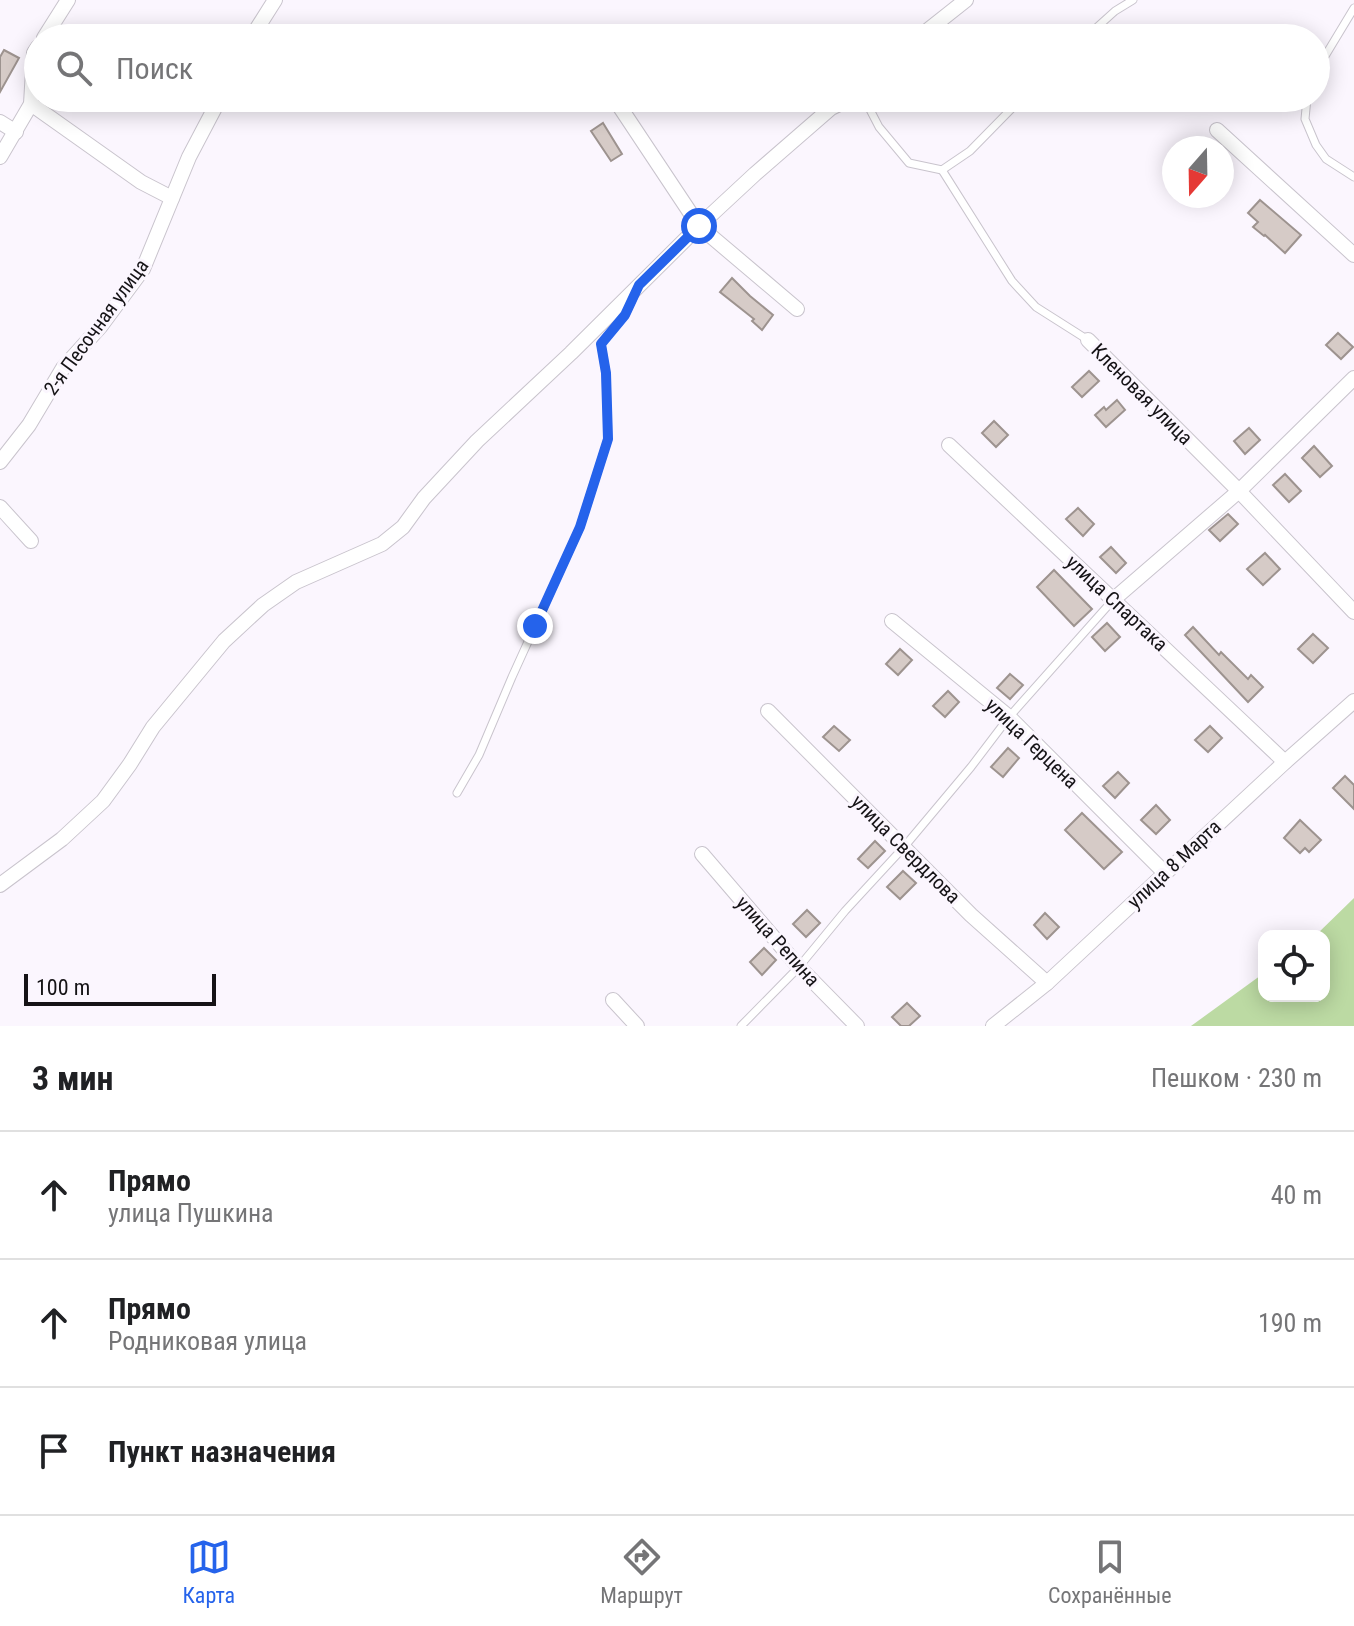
<!DOCTYPE html>
<html lang="ru">
<head>
<meta charset="utf-8">
<style>
	body { margin:0; font-family:"Roboto Condensed",sans-serif; background:#f6f6f6; color:#202124 }
	.controls { position:absolute; right:24px; bottom:24px; display:grid; overflow:hidden; border-radius:16px; box-shadow:0 4px 20px #0003 }
	.controls button { width:72px; height:72px; display:grid; place-items:center; padding:0; border:0; border-bottom:2px solid #e0e0e0; background:#fff; color:#202124; font:40px sans-serif }
	.compass { position:absolute; left:1162px; top:136px; width:72px; height:72px; border-radius:50%; background:#fff; box-shadow:0 4px 20px #0003; rotate:200deg }
	.scale { position:absolute; left:24px; bottom:20px; width:192px; box-sizing:border-box; padding-left:8px; border:4px solid #151316; border-top:0; font-size:22px; line-height:28px; white-space:nowrap; color:#151316; -webkit-text-stroke:6px #fbf6fe; paint-order:stroke }
	.stop { position:absolute; width:24px; height:24px; margin:-18px; border:6px solid #2563eb; border-radius:50%; background:#fff }
	.stop.end { background:#2563eb; border-color:#fff; box-shadow:0 2px 8px #0008 }
	.list { margin:0; padding:0; list-style:none }
	h2 { display:flex; justify-content:space-between; align-items:center; height:104px; margin:0; padding:0 32px; font-size:34px }
	h2 small { font-size:26px; font-weight:400; color:#757577 }
	.list li { display:grid; grid-template-columns:52px 1fr auto; gap:24px; align-items:center; box-sizing:border-box; height:128px; padding:0 32px; border-top:2px solid #e0e0e0 }
	.list b { display:block; font-size:30px; white-space:nowrap }
	.list p { margin:0; font-size:26px; white-space:nowrap; color:#757577 }
	.list em { font-size:26px; font-style:normal; color:#757577 }
	.icon { flex:none; width:44px; height:44px; fill:none; stroke:currentColor; stroke-width:2; stroke-linecap:round; stroke-linejoin:round }
	.map { position:relative; flex:none; width:1354px; height:1026px; overflow:hidden }
	.search { position:absolute; background:#fff; box-shadow:0 4px 20px #0003; left:24px; right:24px; top:24px; height:88px; display:flex; align-items:center; gap:20px; box-sizing:border-box; padding:0 28px; border-radius:44px; color:#757577; font-size:30px }
	.sheet { height:488px; background:#fff }
	nav { display:flex; justify-content:space-around; align-items:center; box-sizing:border-box; height:112px; border-top:2px solid #e0e0e0; background:#fff; font-size:22px; color:#757577 }
	nav a { display:grid; justify-items:center; gap:4px }
	nav .on { color:#2563eb }
	.map>svg:first-child { display:block }
</style>
</head>
<body>
<div class="map">
<svg width="1354" height="1026" viewBox="0 0 1354 1026">
	<rect width="100%" height="100%" fill="#fbf6fe"/>
	<polygon fill="#bcdaa3" points="1354,898 1354,1026 1191,1026 1264,973 1264,996 1324,996 1324,936 1315,936"/>
	<g fill="#d6cbc7" stroke="#9d938f" stroke-width="2">
		<polygon points="4,50 19,58 0,92 0,57"/>
		<polygon points="603,123 622,154 611,161 591,131"/>
		<polygon points="1260,200 1301,235 1285,253 1265,235 1264,236 1253,227 1258,222 1248,213"/>
		<polygon points="732,278 750,296 773,315 762,330 752,321 754,319 720,292"/>
		<polygon points="1338,333 1353,347 1341,359 1326,345"/>
		<polygon points="1089,371 1099,381 1082,397 1072,387"/>
		<polygon points="1117,400 1125,410 1106,427 1095,415 1104,407 1106,410"/>
		<polygon points="994,421 1008,435 996,447 982,433"/>
		<polygon points="1249,428 1260,440 1245,454 1234,441"/>
		<polygon points="1314,446 1332,466 1320,477 1302,458"/>
		<polygon points="1285,474 1301,491 1289,502 1273,485"/>
		<polygon points="1078,508 1094,524 1083,536 1066,519"/>
		<polygon points="1228,514 1238,524 1220,541 1209,530"/>
		<polygon points="1111,547 1126,563 1116,573 1100,557"/>
		<polygon points="1265,553 1280,569 1263,585 1247,569"/>
		<polygon points="1054,570 1092,609 1074,626 1037,587"/>
		<polygon points="1107,623 1120,637 1105,651 1092,637"/>
		<polygon points="1193,627 1219,655 1221,652 1248,679 1251,675 1263,687 1248,702 1185,635"/>
		<polygon points="1313,634 1328,648 1313,663 1298,649"/>
		<polygon points="900,649 912,660 898,675 886,664"/>
		<polygon points="1010,674 1023,685 1010,699 997,688"/>
		<polygon points="948,691 959,702 945,717 933,706"/>
		<polygon points="834,726 850,740 839,751 823,737"/>
		<polygon points="1210,726 1222,738 1208,752 1195,740"/>
		<polygon points="1008,748 1019,758 1003,777 991,767"/>
		<polygon points="1118,772 1129,783 1115,798 1103,786"/>
		<polygon points="1345,776 1354,785 1354,809 1333,788"/>
		<polygon points="1156,805 1170,820 1156,834 1141,820"/>
		<polygon points="1082,813 1122,852 1104,869 1065,830"/>
		<polygon points="1300,820 1321,840 1309,852 1305,848 1300,853 1284,838"/>
		<polygon points="875,841 885,851 868,868 858,859"/>
		<polygon points="903,871 916,883 900,899 887,887"/>
		<polygon points="807,910 820,923 806,937 793,924"/>
		<polygon points="1045,913 1059,927 1047,939 1034,925"/>
		<polygon points="764,948 776,960 762,975 750,962"/>
		<polygon points="907,1003 920,1016 909,1026 901,1026 892,1017"/>
	</g>
	<g fill="none" stroke-linecap="round" stroke-linejoin="round">
		<g stroke="#c9c4cd" stroke-width="9">
			<g id="lane">
				<polyline points="1085,38 1115,11 1133,0"/>
				<polyline points="1316,71 1354,8"/>
				<polyline points="864,98 879,127 909,163 942,170 970,151 1022,98"/>
				<polyline points="1307,98 1305,119 1316,145 1326,159 1354,177"/>
				<polyline points="942,170 1012,281 1036,307 1088,340"/>
				<polyline points="457,793 479,755 512,677 580,527 608,439 606,373 601,344 625,315 633,298"/>
				<polyline points="741,1026 798,968 845,911 904,847 971,767 1009,717 1113,600"/>
			</g>
		</g>
		<g stroke="#c9c4cd" stroke-width="16">
			<g id="street">
				<polyline points="44,38 68,0"/>
				<polyline points="251,38 275,0"/>
				<polyline points="918,38 966,0"/>
				<polyline points="614,98 699,226 797,309"/>
				<polyline points="31,104 141,182 172,198"/>
				<polyline points="0,122 16,132"/>
				<polyline points="1217,130 1354,255"/>
				<polyline points="0,157 31,104 34,53 38,47"/>
				<polyline points="1088,340 1239,491 1354,612"/>
				<polyline points="949,445 1285,762"/>
				<polyline points="0,462 29,425 63,368 100,327 143,269 189,157 220,98"/>
				<polyline points="0,507 31,541"/>
				<polyline points="1114,599 1239,491 1354,378"/>
				<polyline points="892,621 1009,717 1165,873"/>
				<polyline points="768,711 971,915 1047,983"/>
				<polyline points="702,854 798,966 857,1026"/>
				<polyline points="0,885 62,839 103,801 130,764 153,727 224,641 263,605 296,582 382,544 403,527 424,498 477,441 571,353 699,226 755,174 831,108 852,98"/>
				<polyline points="613,1000 637,1026"/>
				<polyline points="993,1026 1047,983 1285,762 1354,701"/>
			</g>
		</g>
		<use href="#lane" stroke="#fff" stroke-width="7"/>
		<use href="#street" stroke="#fff" stroke-width="14"/>
	</g>
	<g fill="none" stroke-linecap="round" stroke-linejoin="round">
		<polyline stroke="#2563eb" stroke-width="10" points="535,626 580,527 608,439 606,373 601,344 625,315 639,285 699,226"/>
	</g>
	<g text-anchor="middle" dominant-baseline="central" stroke-width="6" stroke-linejoin="round" paint-order="stroke">
		<g font-size="20" fill="#151316" stroke="#fbf6fe">
			<text transform="translate(96 327) rotate(-54)">2-я Песочная улица</text>
			<text transform="translate(1142 394) rotate(45)">Кленовая улица</text>
			<text transform="translate(1117 603) rotate(43)">улица Спартака</text>
			<text transform="translate(1032 743) rotate(44)">улица Герцена</text>
			<text transform="translate(906 849) rotate(45)">улица Свердлова</text>
			<text transform="translate(1174 864) rotate(-43)">улица 8 Марта</text>
			<text transform="translate(778 941) rotate(48)">улица Репина</text>
		</g>
	</g>
</svg>
<div class="controls">
<button><svg class="icon" aria-label="locate" viewBox="0 0 24 24"><circle cx="12" cy="12" r="6"/><path d="M12 2v4M12 18v4M2 12h4M18 12h4"/></svg></button>
</div>
<svg class="compass" viewBox="-18 -18 36 36"><path d="M0-13l5 13h-10z" fill="#e53935"/><path d="M0 13l5-13h-10z" fill="#757577"/></svg>
<div class="scale">100 m</div>
<div class="stop" style="left:699px;top:226px"></div>
<div class="stop end" style="left:535px;top:626px"></div>
<div class="search"><svg class="icon" aria-label="search" viewBox="0 0 24 24"><circle cx="10" cy="10" r="6"/><path d="M15 15l6 6"/></svg>Поиск</div>
</div>
<section class="sheet">
<h2>3 мин<small>Пешком · 230 m</small></h2>
<ul class="list">
<li><svg class="icon" aria-label="ahead" viewBox="0 0 24 24"><path d="M12 20V5M6 11l6-6 6 6"/></svg><div><b>Прямо</b><p>улица Пушкина</p></div><em>40 m</em></li>
<li><svg class="icon" aria-label="ahead" viewBox="0 0 24 24"><path d="M12 20V5M6 11l6-6 6 6"/></svg><div><b>Прямо</b><p>Родниковая улица</p></div><em>190 m</em></li>
<li><svg class="icon" aria-label="arrive" viewBox="0 0 24 24"><path d="M6 21V4h12l-3 4 3 4H6"/></svg><div><b>Пункт назначения</b></div></li>
</ul>
</section>
<nav>
<a class="on"><svg class="icon" aria-label="map" viewBox="0 0 24 24"><path d="M3 6l6-2 6 2 6-2v14l-6 2-6-2-6 2zM9 4v14M15 6v14"/></svg>Карта</a>
<a><svg class="icon" aria-label="directions" viewBox="0 0 24 24"><path d="M12 3l9 9-9 9-9-9zM9 14v-3h6M13 9l2 2-2 2"/></svg>Маршрут</a>
<a><svg class="icon" aria-label="saved" viewBox="0 0 24 24"><path d="M7 4h10v16l-5-4-5 4z"/></svg>Сохранённые</a>
</nav>
</body>
</html>
